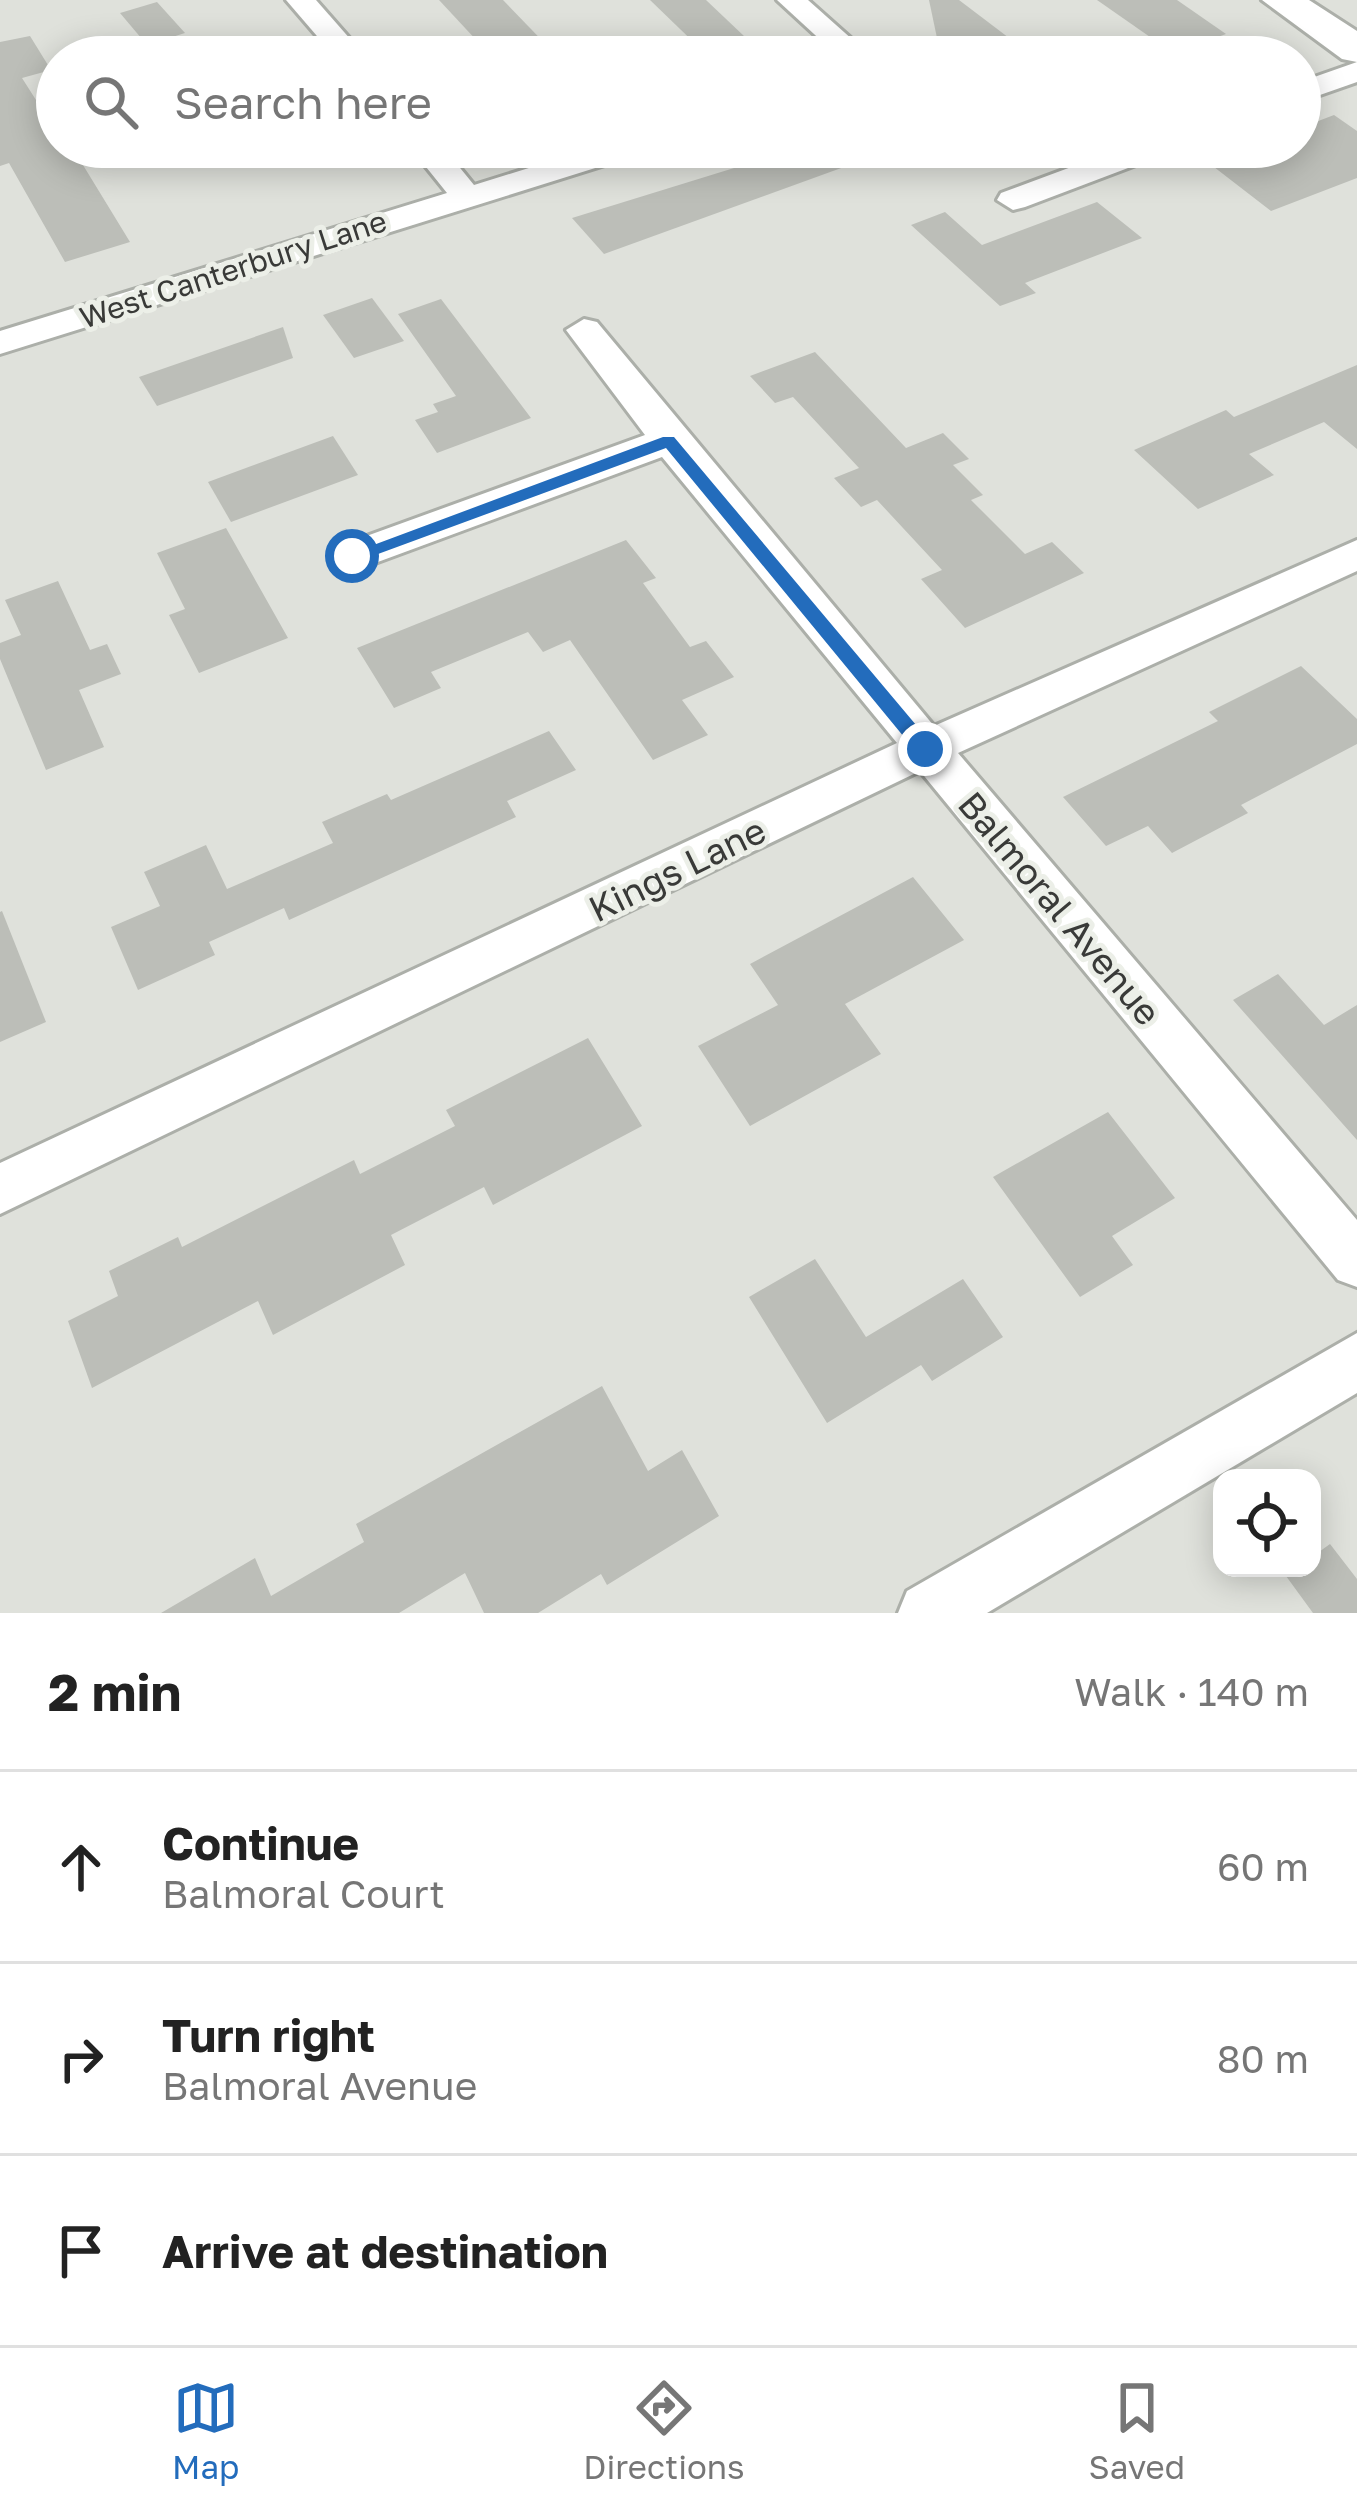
<!DOCTYPE html>
<html lang="en">
<head>
<meta charset="utf-8">
<style>
	body { margin:0; font-family:"Golos Text",sans-serif; background:#f2f2f2; color:#222 }
	.controls { position:absolute; right:36px; bottom:36px; display:grid; overflow:hidden; border-radius:24px; box-shadow:0 6px 30px #0003 }
	.controls button { width:108px; height:108px; display:grid; place-items:center; padding:0; border:0; border-bottom:3px solid #e0e0e0; background:#fff; color:#222; font:60px sans-serif }
	.stop { position:absolute; width:36px; height:36px; margin:-27px; border:9px solid #236cbc; border-radius:50%; background:#fff }
	.stop.end { background:#236cbc; border-color:#fff; box-shadow:0 3px 12px #0008 }
	.list { margin:0; padding:0; list-style:none }
	h2 { display:flex; justify-content:space-between; align-items:center; height:156px; margin:0; padding:0 48px; font-size:51px }
	h2 small { font-size:39px; font-weight:400; color:#767676 }
	.list li { display:grid; grid-template-columns:78px 1fr auto; gap:36px; align-items:center; box-sizing:border-box; height:192px; padding:0 48px; border-top:3px solid #e0e0e0 }
	.list b { display:block; font-size:45px; white-space:nowrap }
	.list p { margin:0; font-size:39px; white-space:nowrap; color:#767676 }
	.list em { font-size:39px; font-style:normal; color:#767676 }
	.icon { flex:none; width:66px; height:66px; fill:none; stroke:currentColor; stroke-width:2; stroke-linecap:round; stroke-linejoin:round }
	.map { position:relative; flex:none; width:1357px; height:1613px; overflow:hidden }
	.search { position:absolute; background:#fff; box-shadow:0 6px 30px #0003; left:36px; right:36px; top:36px; height:132px; display:flex; align-items:center; gap:30px; box-sizing:border-box; padding:0 42px; border-radius:66px; color:#767676; font-size:45px }
	.sheet { height:732px; background:#fff }
	nav { display:flex; justify-content:space-around; align-items:center; box-sizing:border-box; height:168px; border-top:3px solid #e0e0e0; background:#fff; font-size:33px; color:#767676 }
	nav a { display:grid; justify-items:center; gap:6px }
	nav .on { color:#236cbc }
	.map>svg:first-child { display:block }
</style>
</head>
<body>
<div class="map">
<svg width="1357" height="1613" viewBox="0 0 1357 1613">
	<rect width="100%" height="100%" fill="#dfe1db"/>
	<g fill="#bcbeb8">
		<polygon points="439,0 503,0 558,57 492,57"/>
		<polygon points="650,0 706,0 766,57 709,57"/>
		<polygon points="929,0 959,0 1034,57 941,57"/>
		<polygon points="1097,0 1177,0 1226,34 1173,53"/>
		<polygon points="157,2 185,33 147,45 120,13"/>
		<polygon points="30,36 51,70 22,78 57,133 57,147 72,147 130,242 65,262 9,163 0,166 0,42"/>
		<polygon points="1334,115 1357,131 1357,178 1271,211 1214,167 1269,147 1300,147 1300,128"/>
		<polygon points="802,147 837,147 844,167 604,254 572,218"/>
		<polygon points="1097,202 1142,238 1025,283 1036,293 1000,306 911,225 945,212 982,245"/>
		<polygon points="372,298 404,341 354,358 323,315"/>
		<polygon points="441,299 531,418 437,453 415,420 438,412 433,404 456,396 398,314"/>
		<polygon points="283,327 293,358 157,406 139,377"/>
		<polygon points="815,352 906,448 943,433 969,459 953,465 983,495 971,500 1025,554 1052,542 1084,573 965,628 921,579 942,570 877,500 861,507 834,478 859,468 793,397 775,403 750,376"/>
		<polygon points="1357,365 1357,449 1324,422 1249,454 1274,475 1198,509 1134,450 1226,410 1234,417"/>
		<polygon points="333,436 358,475 231,522 208,482"/>
		<polygon points="226,528 288,638 199,673 169,615 185,609 157,553"/>
		<polygon points="626,540 656,578 643,583 690,647 706,641 734,677 682,700 708,735 653,760 570,640 543,652 528,632 431,672 441,688 394,708 357,648"/>
		<polygon points="58,581 90,650 107,644 121,674 79,690 104,747 46,770 0,659 0,643 21,635 5,600"/>
		<polygon points="1301,666 1357,719 1357,744 1241,805 1248,813 1172,853 1148,826 1106,846 1063,797 1218,721 1209,712"/>
		<polygon points="549,731 576,770 507,801 516,817 289,920 284,908 209,942 215,955 138,990 111,927 160,906 144,872 206,845 227,889 333,843 322,822 387,794 391,800"/>
		<polygon points="913,877 964,940 845,1004 881,1054 750,1126 698,1046 778,1005 750,964"/>
		<polygon points="2,911 46,1022 0,1042 0,912"/>
		<polygon points="1278,974 1324,1025 1357,1005 1357,1140 1233,1000"/>
		<polygon points="588,1038 642,1126 493,1205 484,1187 391,1235 405,1265 273,1335 258,1301 92,1388 68,1321 118,1296 109,1271 178,1237 182,1247 354,1160 360,1174 455,1126 446,1110"/>
		<polygon points="1108,1112 1175,1198 1112,1236 1133,1265 1080,1297 993,1177"/>
		<polygon points="815,1259 866,1337 963,1279 1003,1337 932,1381 921,1365 827,1423 749,1297"/>
		<polygon points="602,1386 648,1471 682,1450 719,1516 607,1585 601,1574 538,1613 484,1613 465,1573 399,1613 161,1613 255,1558 271,1596 364,1542 356,1524"/>
		<polygon points="1330,1544 1357,1579 1357,1613 1313,1613 1286,1576 1296,1568 1312,1568 1312,1557"/>
	</g>
	<g fill="none" stroke-linecap="round" stroke-linejoin="round">
		<g stroke="#acafa9" stroke-width="6">
			<g id="street">
				<polygon points="286,0 316,0 366,57 335,57"/>
				<polygon points="777,0 808,0 872,57 839,57"/>
				<polygon points="1357,62 1357,82 1300,102 1300,82"/>
				<polygon points="410,147 443,147 474,185 596,147 645,147 640,154 0,354 0,331 447,193"/>
				<polygon points="1125,147 1170,147 1165,154 1025,207 1013,210 997,200 1001,193"/>
				<polygon points="584,319 597,322 934,726 1357,540 1357,571 958,753 1357,1220 1357,1287 1338,1280 920,771 0,1214 0,1163 897,743 662,457 367,566 353,570 339,566 333,556 339,546 645,435 566,330"/>
				<polygon points="1357,1333 1357,1393 987,1613 898,1613 907,1591"/>
			</g>
		</g>
		<g stroke="#acafa9" stroke-width="6">
			<polygon id="secondary" points="1262,0 1309,0 1357,31 1357,62 1342,59"/>
		</g>
		<use href="#street" fill="#fff" fill-rule="evenodd"/>
		<use href="#secondary" fill="#fff" fill-rule="evenodd"/>
	</g>
	<polygon fill="#236cbc" points="663,437 674,437 932,744 932,754 918,754 666,448 359,561 344,556"/>
	<g text-anchor="middle" dominant-baseline="central" stroke-width="10" stroke-linejoin="round" paint-order="stroke">
		<g font-size="30" fill="#393a38" stroke="#ecefe8">
			<text transform="translate(233 269) rotate(-18)">West Canterbury Lane</text>
		</g>
		<g font-size="36" fill="#393a38" stroke="#ecefe8">
			<text transform="translate(677 869) rotate(-26)">Kings Lane</text>
			<text transform="translate(1060 908) rotate(50)">Balmoral Avenue</text>
		</g>
	</g>
</svg>
<div class="controls">
<button><svg class="icon" aria-label="locate" viewBox="0 0 24 24"><circle cx="12" cy="12" r="6"/><path d="M12 2v4M12 18v4M2 12h4M18 12h4"/></svg></button>
</div>
<div class="stop" style="left:352px;top:556px"></div>
<div class="stop end" style="left:925px;top:749px"></div>
<div class="search"><svg class="icon" aria-label="search" viewBox="0 0 24 24"><circle cx="10" cy="10" r="6"/><path d="M15 15l6 6"/></svg>Search here</div>
</div>
<section class="sheet">
<h2>2 min<small>Walk · 140 m</small></h2>
<ul class="list">
<li><svg class="icon" aria-label="ahead" viewBox="0 0 24 24"><path d="M12 20V5M6 11l6-6 6 6"/></svg><div><b>Continue</b><p>Balmoral Court</p></div><em>60 m</em></li>
<li><svg class="icon" aria-label="right" viewBox="0 0 24 24"><path d="M7 20v-9h11M14 6l5 5-5 5"/></svg><div><b>Turn right</b><p>Balmoral Avenue</p></div><em>80 m</em></li>
<li><svg class="icon" aria-label="arrive" viewBox="0 0 24 24"><path d="M6 21V4h12l-3 4 3 4H6"/></svg><div><b>Arrive at destination</b></div></li>
</ul>
</section>
<nav>
<a class="on"><svg class="icon" aria-label="map" viewBox="0 0 24 24"><path d="M3 6l6-2 6 2 6-2v14l-6 2-6-2-6 2zM9 4v14M15 6v14"/></svg>Map</a>
<a><svg class="icon" aria-label="directions" viewBox="0 0 24 24"><path d="M12 3l9 9-9 9-9-9zM9 14v-3h6M13 9l2 2-2 2"/></svg>Directions</a>
<a><svg class="icon" aria-label="saved" viewBox="0 0 24 24"><path d="M7 4h10v16l-5-4-5 4z"/></svg>Saved</a>
</nav>
</body>
</html>
